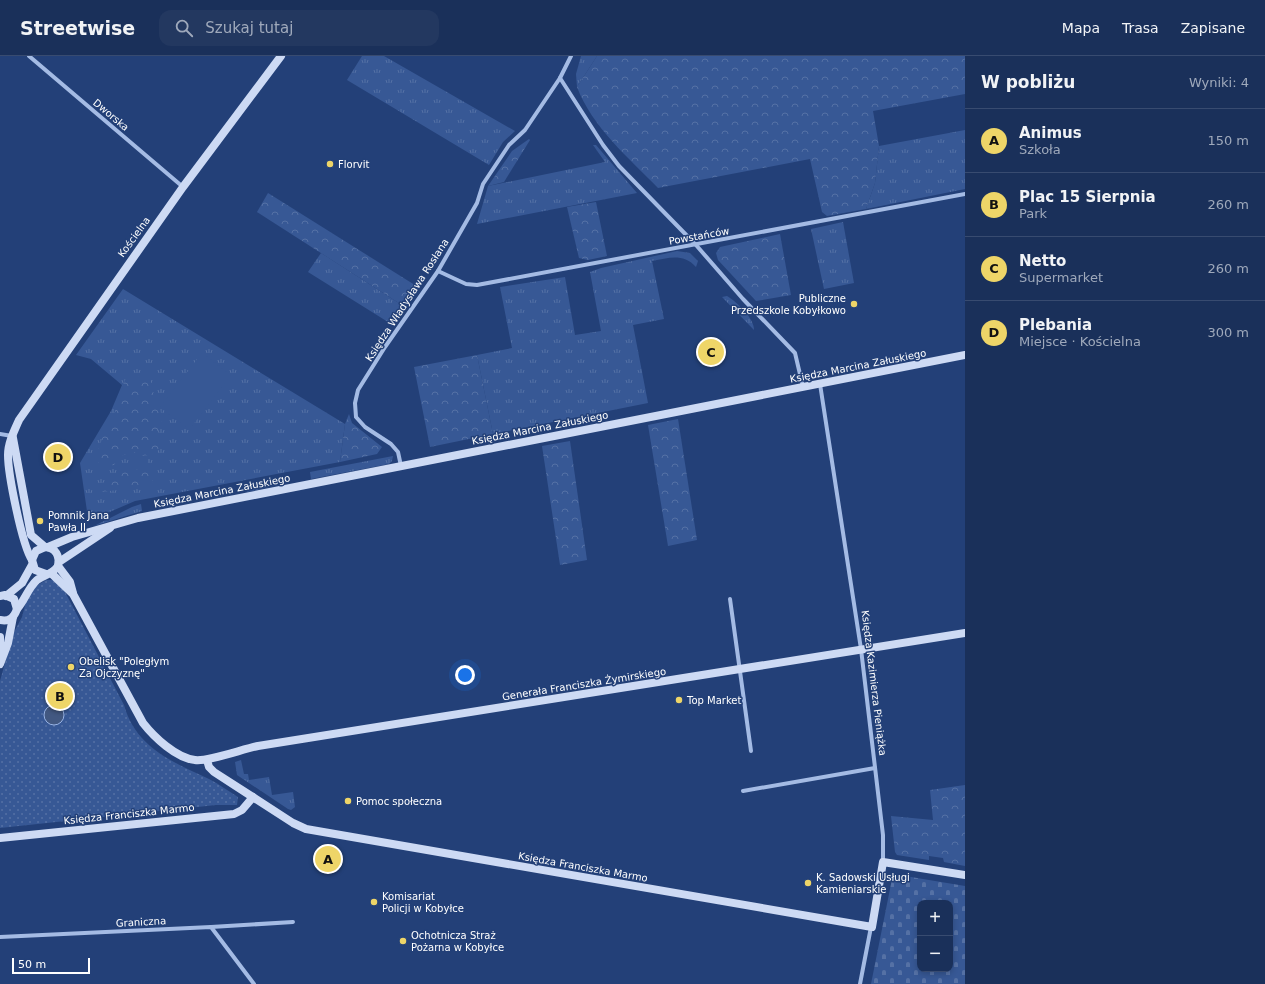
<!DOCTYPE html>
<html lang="pl">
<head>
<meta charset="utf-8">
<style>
	body { margin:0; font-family:"DejaVu Sans",sans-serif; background:#233860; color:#f1f3f6 }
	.controls { position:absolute; right:12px; bottom:12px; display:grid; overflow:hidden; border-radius:8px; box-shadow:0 2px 6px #0003 }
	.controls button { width:36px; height:36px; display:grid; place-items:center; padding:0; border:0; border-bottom:1px solid #384b70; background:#1a305a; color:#f1f3f6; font:20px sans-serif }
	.scale { position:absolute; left:12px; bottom:10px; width:78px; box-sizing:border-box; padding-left:4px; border:2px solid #fff; border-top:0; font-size:11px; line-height:14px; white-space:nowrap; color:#fff; -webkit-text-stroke:3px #234078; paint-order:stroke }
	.you { position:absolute; left:465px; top:619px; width:14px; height:14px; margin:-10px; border:3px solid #fff; border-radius:50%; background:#1a73e8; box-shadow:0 0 0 6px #1a73e833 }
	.badge { display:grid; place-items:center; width:26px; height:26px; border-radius:50%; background:#eed568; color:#111; font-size:13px; font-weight:700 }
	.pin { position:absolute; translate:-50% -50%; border:2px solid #fff; box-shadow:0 1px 4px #0006 }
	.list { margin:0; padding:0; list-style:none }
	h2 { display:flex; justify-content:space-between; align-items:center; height:52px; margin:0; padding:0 16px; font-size:17px }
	h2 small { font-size:13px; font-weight:400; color:#9fa9bb }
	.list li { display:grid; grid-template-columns:26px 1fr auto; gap:12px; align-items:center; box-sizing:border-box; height:64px; padding:0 16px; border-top:1px solid #384b70 }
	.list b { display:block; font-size:15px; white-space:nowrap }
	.list p { margin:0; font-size:13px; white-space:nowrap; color:#9fa9bb }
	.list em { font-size:13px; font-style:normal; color:#9fa9bb }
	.icon { flex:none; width:22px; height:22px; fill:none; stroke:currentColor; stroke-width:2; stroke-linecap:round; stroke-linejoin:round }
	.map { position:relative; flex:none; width:965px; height:928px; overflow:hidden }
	header { display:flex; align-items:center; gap:24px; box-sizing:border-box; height:56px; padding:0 20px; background:#1a305a; border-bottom:1px solid #384b70 }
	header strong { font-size:19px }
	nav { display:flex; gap:22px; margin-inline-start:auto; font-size:14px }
	.search { width:280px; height:36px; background:#233860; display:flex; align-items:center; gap:10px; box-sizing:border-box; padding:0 14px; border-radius:12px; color:#9fa9bb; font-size:15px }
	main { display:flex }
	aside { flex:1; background:#1a305a }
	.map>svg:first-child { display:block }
</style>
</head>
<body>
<header>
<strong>Streetwise</strong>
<div class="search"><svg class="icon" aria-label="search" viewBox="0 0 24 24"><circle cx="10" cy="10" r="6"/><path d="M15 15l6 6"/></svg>Szukaj tutaj</div>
<nav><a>Mapa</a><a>Trasa</a><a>Zapisane</a></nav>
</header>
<main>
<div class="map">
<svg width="965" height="928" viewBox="0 0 965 928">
	<defs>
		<pattern id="grass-tufts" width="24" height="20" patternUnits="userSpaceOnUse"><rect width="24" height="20" fill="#375895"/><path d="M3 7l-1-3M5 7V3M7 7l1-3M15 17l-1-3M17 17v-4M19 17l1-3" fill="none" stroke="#5571a5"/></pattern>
		<pattern id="forest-crowns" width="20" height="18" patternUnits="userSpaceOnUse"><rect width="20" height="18" fill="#375895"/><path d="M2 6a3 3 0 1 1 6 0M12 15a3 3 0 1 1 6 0" fill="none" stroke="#5571a5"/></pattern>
		<pattern id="cemetery-stones" width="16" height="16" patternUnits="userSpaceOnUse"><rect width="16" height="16" fill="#375895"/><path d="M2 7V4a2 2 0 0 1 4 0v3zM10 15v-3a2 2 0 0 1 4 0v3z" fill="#5571a5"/></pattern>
		<pattern id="park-dots" width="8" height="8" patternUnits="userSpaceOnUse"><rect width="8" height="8" fill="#375895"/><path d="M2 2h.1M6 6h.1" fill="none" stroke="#5571a5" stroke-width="1.8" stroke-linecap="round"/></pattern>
	</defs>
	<rect width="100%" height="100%" fill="#234078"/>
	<g fill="url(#grass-tufts)">
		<polygon points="362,0 384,0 515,75 503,86 489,109 347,24"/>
		<polygon points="581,0 597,0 577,31 576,18"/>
		<polygon points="965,74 965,133 866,153 875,127 879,90"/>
		<polygon points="593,89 596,89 637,137 477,168 488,130 605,106"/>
		<polygon points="843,166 854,227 824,233 811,173"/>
		<path d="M 677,195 L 690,197 L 698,205 L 696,211 C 683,197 669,202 652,205 L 664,263 L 633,269 L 648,347 L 493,378 L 477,299 L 512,292 L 500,231 L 565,221 L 575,279 L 601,275 L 590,216 L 601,212 Z"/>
		<polygon points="321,197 405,251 397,262 391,261 388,266 308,216"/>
		<polygon points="123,233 345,368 340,406 135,445 105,458 88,462 80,407 111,355 122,329 91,303 76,299"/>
		<path d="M 727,240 C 737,246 754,262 754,274 L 722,241 Z"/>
		<polygon points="393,400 392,405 389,408 311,423 310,416"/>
		<polygon points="272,423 273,430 247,436 246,429"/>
		<polygon points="141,448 142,455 94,470 132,451"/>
		<polygon points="241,704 244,718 248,718 249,724 269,721 272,739 293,736 295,751 291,754 288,753 237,719 235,706"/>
	</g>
	<g fill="url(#forest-crowns)">
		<path d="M 597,0 L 965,0 L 965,38 L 873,55 L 879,90 L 875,127 L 866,153 L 827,160 L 822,156 L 810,103 L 658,132 C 629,102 592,71 577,31 Z"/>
		<polygon points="529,83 530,84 504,126 488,130 512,95"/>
		<polygon points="268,137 418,231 405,251 257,156"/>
		<polygon points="596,146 607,200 588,204 579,202 567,151"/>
		<polygon points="780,178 791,239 756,245 718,204 716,197 720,191"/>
		<polygon points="477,299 493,378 430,391 414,311"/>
		<polygon points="149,320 151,326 151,332 159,347 162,363 158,375 161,388 156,398 141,400 134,396 120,400 114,409 105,410 97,406 97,397 107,369 116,355 117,343 126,322"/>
		<polygon points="349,358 352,367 382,391 377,398 340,406 345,368"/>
		<polygon points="678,363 697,484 668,490 648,369"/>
		<polygon points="570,385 587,504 560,509 542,390"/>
		<polygon points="142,404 147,404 153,421 152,427 141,431 93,437 92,432 116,421 122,415 139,413"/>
		<polygon points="965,729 965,810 944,806 943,802 929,800 929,804 897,799 895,796 891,760 933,764 930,734"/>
	</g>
	<path fill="url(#cemetery-stones)" fill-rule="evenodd" d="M 893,818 L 965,830 L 965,928 L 871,928 ZM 920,847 L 950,847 L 950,913 L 920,913 Z"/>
	<path fill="url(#park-dots)" d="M 46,524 L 54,524 L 63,532 L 124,649 C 136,692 173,706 209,723 C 219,728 228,735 238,741 L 237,749 L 216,749 L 0,772 L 0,625 L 13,578 L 22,561 L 27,542 L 36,530 Z"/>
	<polygon fill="#375895" points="202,297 231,319 189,374 160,351"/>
	<circle fill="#425881" stroke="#99b4e5" cx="54" cy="659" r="10"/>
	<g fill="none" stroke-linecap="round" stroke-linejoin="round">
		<g stroke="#a4bbe4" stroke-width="4">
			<polyline points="29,0 183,131"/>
			<polyline points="560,22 603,89 619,110 696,189 743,243 795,297 803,331"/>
			<polyline points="438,215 466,228 477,229 965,138"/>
			<polyline points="820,328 861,593 883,779 883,806"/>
			<polyline points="0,378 12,380"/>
			<polyline points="401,410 398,396 391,388 365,371 356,361 355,347 358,334 385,291 438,215 477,147 483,128 509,89 525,74 560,22 571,0"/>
			<polyline points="730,543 751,695"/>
			<polyline points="743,735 875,712"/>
			<polyline points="211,871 293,866"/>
			<polyline points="0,881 211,871 254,928"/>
			<polyline points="860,928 871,871"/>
		</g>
		<g stroke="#cddaf4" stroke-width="8">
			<polyline points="13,382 31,479 45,491"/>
			<polyline points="48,491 72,481 138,462 965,299"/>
			<path d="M 32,504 C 22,489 8,418 8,399 C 8,387 14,375 19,364 L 183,131 L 281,0"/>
			<polyline points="59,506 110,472"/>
			<polyline points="58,510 70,526 73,537"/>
			<path d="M 51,517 L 73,538 L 143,667 C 154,681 176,702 195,704 C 207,706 243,693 258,690 L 965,577"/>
			<path d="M 0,540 L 5,539 L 14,543 L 17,553 C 14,562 9,566 0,564"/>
			<polyline points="6,540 22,527 32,509"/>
			<path d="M 17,553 C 25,544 28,532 37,524 C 44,519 53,518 58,510 C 60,500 56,492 45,491 L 36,495 L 32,504 L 35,514 L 46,518"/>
			<polyline points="0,581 0,594"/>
			<polyline points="0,608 8,587 13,561"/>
			<polyline points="207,704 209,711 214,716 293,767 306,773 872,871 883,806 965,819"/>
			<polyline points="0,782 234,758 242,754 253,741"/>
		</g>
	</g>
	<g fill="#eed568" stroke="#234078" stroke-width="1.5">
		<circle cx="330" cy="108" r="4"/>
		<circle cx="854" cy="248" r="4"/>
		<circle cx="40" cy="465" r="4"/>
		<circle cx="71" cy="611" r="4"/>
		<circle cx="679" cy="644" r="4"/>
		<circle cx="348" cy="745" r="4"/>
		<circle cx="808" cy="827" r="4"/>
		<circle cx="374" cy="846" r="4"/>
		<circle cx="403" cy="885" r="4"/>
	</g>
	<g text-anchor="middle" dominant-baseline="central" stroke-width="3" stroke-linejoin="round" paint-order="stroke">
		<g font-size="10" fill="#fff" stroke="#234078">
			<text transform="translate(111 59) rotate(40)">Dworska</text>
			<text transform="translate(699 180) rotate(-10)">Powstańców</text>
			<text transform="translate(134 181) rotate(-54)">Kościelna</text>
			<text transform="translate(407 244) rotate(-57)">Księdza Władysława Rosłana</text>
			<text transform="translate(858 310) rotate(-11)">Księdza Marcina Załuskiego</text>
			<text transform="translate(540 372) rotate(-11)">Księdza Marcina Załuskiego</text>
			<text transform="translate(222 435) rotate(-11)">Księdza Marcina Załuskiego</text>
			<text transform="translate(874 627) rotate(83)">Księdza Kazimierza Pieniążka</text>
			<text transform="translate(584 628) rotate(-9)">Generała Franciszka Żymirskiego</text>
			<text transform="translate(129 758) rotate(-6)">Księdza Franciszka Marmo</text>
			<text transform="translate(583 811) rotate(10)">Księdza Franciszka Marmo</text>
			<text transform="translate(141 866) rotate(-3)">Graniczna</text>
		</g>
		<g font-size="10" fill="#fff" stroke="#234078" text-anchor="start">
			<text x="338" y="108">Florvit</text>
			<text x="846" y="242" text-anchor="end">Publiczne<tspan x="846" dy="12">Przedszkole Kobyłkowo</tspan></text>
			<text x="48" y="459">Pomnik Jana<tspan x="48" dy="12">Pawła II</tspan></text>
			<text x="79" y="605">Obelisk "Poległym<tspan x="79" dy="12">Za Ojczyznę"</tspan></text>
			<text x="687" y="644">Top Market</text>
			<text x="356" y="745">Pomoc społeczna</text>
			<text x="816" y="821">K. Sadowski Usługi<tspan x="816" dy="12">Kamieniarskie</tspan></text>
			<text x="382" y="840">Komisariat<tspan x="382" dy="12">Policji w Kobyłce</tspan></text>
			<text x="411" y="879">Ochotnicza Straż<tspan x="411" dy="12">Pożarna w Kobyłce</tspan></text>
		</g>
	</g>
</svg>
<div class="controls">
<button>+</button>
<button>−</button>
</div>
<div class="scale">50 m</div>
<div class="you"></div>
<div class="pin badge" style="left:328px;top:803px">A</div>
<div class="pin badge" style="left:60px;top:640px">B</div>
<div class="pin badge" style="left:711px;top:296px">C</div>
<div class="pin badge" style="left:58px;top:401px">D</div>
</div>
<aside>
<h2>W pobliżu<small>Wyniki: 4</small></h2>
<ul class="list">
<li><span class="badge">A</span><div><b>Animus</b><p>Szkoła</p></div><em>150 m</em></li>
<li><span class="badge">B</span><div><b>Plac 15 Sierpnia</b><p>Park</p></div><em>260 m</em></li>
<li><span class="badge">C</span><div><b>Netto</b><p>Supermarket</p></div><em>260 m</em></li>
<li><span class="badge">D</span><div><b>Plebania</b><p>Miejsce · Kościelna</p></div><em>300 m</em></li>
</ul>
</aside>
</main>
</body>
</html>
